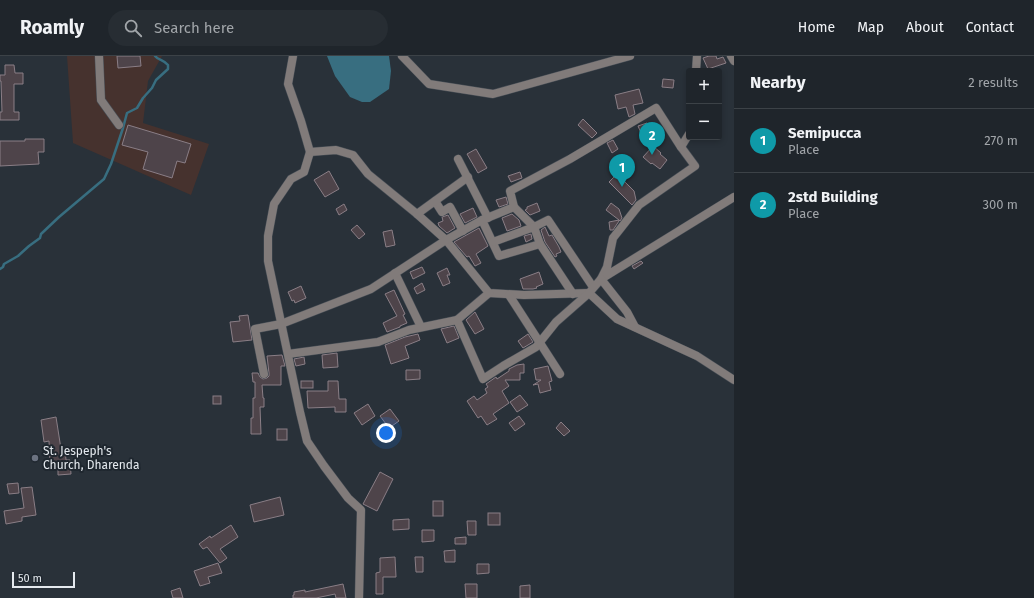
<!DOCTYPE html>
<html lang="en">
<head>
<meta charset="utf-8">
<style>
	body { margin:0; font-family:"Fira Sans",sans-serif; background:#272d33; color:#f1f3f6 }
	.controls { position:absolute; right:12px; top:12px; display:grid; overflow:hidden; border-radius:4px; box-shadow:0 2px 6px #0003 }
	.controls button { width:36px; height:36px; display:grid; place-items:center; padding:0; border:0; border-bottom:1px solid #3c4247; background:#1f252b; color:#f1f3f6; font:20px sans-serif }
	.scale { position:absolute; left:12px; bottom:10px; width:63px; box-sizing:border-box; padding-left:4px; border:2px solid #e4e9ee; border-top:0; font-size:11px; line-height:14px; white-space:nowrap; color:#e4e9ee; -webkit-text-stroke:3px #1f272f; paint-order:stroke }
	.you { position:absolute; left:386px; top:377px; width:14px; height:14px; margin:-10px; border:3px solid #fff; border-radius:50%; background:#1a73e8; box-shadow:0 0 0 6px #1a73e833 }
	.badge { display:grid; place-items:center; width:26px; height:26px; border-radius:50%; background:#5bc8e7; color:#fff; font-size:13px; font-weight:700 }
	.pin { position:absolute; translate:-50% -33px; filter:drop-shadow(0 1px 2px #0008) }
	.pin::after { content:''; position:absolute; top:21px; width:14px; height:12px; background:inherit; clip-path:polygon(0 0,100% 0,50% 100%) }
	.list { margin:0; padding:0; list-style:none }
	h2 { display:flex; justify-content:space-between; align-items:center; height:52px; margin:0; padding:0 16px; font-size:17px }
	h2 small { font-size:13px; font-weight:400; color:#a1a5a9 }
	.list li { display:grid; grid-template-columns:26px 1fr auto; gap:12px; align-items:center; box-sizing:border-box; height:64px; padding:0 16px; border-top:1px solid #3c4247 }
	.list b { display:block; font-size:15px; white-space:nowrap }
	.list p { margin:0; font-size:13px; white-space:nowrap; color:#a1a5a9 }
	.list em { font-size:13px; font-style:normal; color:#a1a5a9 }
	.icon { flex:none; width:22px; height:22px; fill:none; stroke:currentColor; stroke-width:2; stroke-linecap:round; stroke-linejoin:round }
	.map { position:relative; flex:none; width:734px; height:542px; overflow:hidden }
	header { display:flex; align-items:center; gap:24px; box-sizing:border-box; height:56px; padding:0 20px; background:#1f252b; border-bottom:1px solid #3c4247 }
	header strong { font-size:19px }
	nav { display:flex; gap:22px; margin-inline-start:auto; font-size:14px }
	.search { width:280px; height:36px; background:#272d33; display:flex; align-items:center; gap:10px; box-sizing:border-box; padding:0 14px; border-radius:22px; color:#a1a5a9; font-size:15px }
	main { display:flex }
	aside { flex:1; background:#1f252b }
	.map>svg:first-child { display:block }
</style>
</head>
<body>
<header>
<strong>Roamly</strong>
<div class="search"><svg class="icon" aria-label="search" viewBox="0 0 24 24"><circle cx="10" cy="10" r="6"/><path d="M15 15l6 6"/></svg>Search here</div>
<nav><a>Home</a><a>Map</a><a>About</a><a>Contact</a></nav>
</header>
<main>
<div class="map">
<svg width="734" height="542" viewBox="0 0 734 542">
	<rect width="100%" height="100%" fill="#293139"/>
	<polygon fill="#46322e" points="67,0 162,0 148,25 143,67 209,88 191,139 73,87"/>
	<polygon fill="#386e80" points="327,0 389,0 391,15 389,33 370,46 362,46 350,41 335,20"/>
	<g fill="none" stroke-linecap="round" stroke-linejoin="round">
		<path stroke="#386e80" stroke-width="2.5" d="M 0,213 L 3,211 L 4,208 L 18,200 L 29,190 L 40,182 L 41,178 L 59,161 L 104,123 L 111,108 L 123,72 L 127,57 L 137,52 L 143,42 L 152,32 L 156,24 L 168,13 L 168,9 C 164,4 158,4 155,0"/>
	</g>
	<g fill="#4e444a" stroke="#8a7e86">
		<polygon points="117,0 140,0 141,10 118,12"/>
		<polygon points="709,0 716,0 717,3 723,1 726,7 708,13 703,2"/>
		<polygon points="5,9 14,9 15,17 23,17 23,28 14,28 14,56 19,56 19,64 0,64 0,56 2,56 1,25 0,25 0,19 5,19"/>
		<polygon points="663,23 674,24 673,32 662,31"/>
		<polygon points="639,33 643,47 633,49 635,58 629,61 626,51 618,53 615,39"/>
		<polygon points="583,63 597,77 592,82 578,69"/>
		<polygon points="647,67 649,74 641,77 638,70"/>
		<polygon points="128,69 191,88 185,107 177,105 172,122 143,113 148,96 122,89"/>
		<polygon points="25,83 44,83 44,96 38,96 39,108 0,110 0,85 25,85"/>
		<polygon points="613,84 618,93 612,97 607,87"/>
		<polygon points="653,90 661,97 660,98 667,104 660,113 652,107 651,108 643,101"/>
		<polygon points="476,93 487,112 478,117 467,98"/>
		<polygon points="621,100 628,110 620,115 613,106"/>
		<polygon points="329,115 339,133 325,141 314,124"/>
		<polygon points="520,116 522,122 511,126 508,120"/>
		<polygon points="617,118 634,135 636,144 632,149 609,126"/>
		<polygon points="506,141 508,148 499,151 496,144"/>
		<polygon points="537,147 540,155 530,159 525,154 527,153 527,151"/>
		<polygon points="611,147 619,153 622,162 620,165 619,164 619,165 613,174 610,174 609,166 619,164 606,154"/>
		<polygon points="344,148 347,154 339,159 336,153"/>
		<polygon points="473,152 477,161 465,167 460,158"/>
		<polygon points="512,158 519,164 521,170 507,175 502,162"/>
		<polygon points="448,159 455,172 447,177 439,170 438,167 443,165 442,161"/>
		<polygon points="357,169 365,178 359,183 351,174"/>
		<polygon points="545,171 549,180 552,179 559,191 561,196 556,198 557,200 555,201 545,186 541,174"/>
		<polygon points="479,172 488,190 476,198 481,207 475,210 469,200 467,201 454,186"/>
		<polygon points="392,174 395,189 386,191 383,176"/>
		<polygon points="531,178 532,183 526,186 524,180"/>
		<polygon points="641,205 643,207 634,213 632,210"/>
		<polygon points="422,211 425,217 413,223 410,216"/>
		<polygon points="447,212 450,219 447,219 450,227 443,230 437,217"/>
		<polygon points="539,216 543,228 536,231 537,232 533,233 523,233 520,223"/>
		<polygon points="422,227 425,234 417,238 414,232"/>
		<polygon points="301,230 306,242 295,247 294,244 292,245 288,236"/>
		<polygon points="394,234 405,258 403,259 407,267 400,270 400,271 387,276 383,267 397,260 385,238"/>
		<polygon points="475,256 484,273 475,278 466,264"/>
		<polygon points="248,259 252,284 233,286 230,266 240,265 239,260"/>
		<polygon points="454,270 459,282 447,287 441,273"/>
		<polygon points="418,278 420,284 405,290 409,302 391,308 385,289 405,281"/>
		<polygon points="528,278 533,286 523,292 518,285"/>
		<polygon points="337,297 338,311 323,312 322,299"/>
		<polygon points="282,299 285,310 281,310 281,329 262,329 263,342 264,342 264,351 260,351 261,378 251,378 251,362 253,362 253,342 255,342 255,326 253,326 252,317 258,317 260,321 263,323 267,322 269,320 269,317 267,300"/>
		<polygon points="304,301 305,308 296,310 294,303"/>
		<polygon points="524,308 524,317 520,317 520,324 505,324 509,330 502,335 509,347 493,358 497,363 487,369 481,360 478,362 467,345 474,340 477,344 487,337 485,333 488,331 486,328 496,321 497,323 509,315 509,313 517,309"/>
		<polygon points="548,310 552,325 549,326 551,334 540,337 538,328 533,329 541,324 536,324 534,313"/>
		<polygon points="406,314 420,314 420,323 406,324"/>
		<rect x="301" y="325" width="12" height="7"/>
		<polygon points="328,325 338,325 339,343 346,343 346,356 335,356 335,351 308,352 307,335 328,335"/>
		<polygon points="520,339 528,349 517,356 510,346"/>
		<rect x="213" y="340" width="8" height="8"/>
		<polygon points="368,348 375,360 362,369 354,357"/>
		<polygon points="390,353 399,365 389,372 380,360"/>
		<polygon points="519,360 525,368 515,375 509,367"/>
		<polygon points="56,361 61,393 65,393 66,404 70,404 71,418 58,419 58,410 50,411 49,385 44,386 41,364"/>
		<polygon points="561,366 570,375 564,380 556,372"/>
		<rect x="277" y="373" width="10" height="11"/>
		<polygon points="380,416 393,423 377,455 363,448"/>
		<polygon points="18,427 19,437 9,438 7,428"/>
		<polygon points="32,431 36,459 22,461 22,465 6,468 4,455 24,452 21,432"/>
		<polygon points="280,441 284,459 254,466 250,449"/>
		<rect x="433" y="445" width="10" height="15"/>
		<rect x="488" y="457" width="12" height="12"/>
		<polygon points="409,463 409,473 393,474 393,464"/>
		<polygon points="467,465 476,465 476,479 468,479"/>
		<polygon points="231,469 238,481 220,493 227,502 220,507 207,491 203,493 199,488 210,480 211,482"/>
		<polygon points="422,474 434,474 434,485 422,486"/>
		<polygon points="466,481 466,488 455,488 455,482"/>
		<polygon points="455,494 455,506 445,506 444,495"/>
		<polygon points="395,501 396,521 383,521 383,538 376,538 376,517 380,516 380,502"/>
		<polygon points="415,501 423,501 423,516 416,516"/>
		<polygon points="218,507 222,517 208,521 210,527 200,530 194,515"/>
		<polygon points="477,508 489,508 489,517 477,518"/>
		<polygon points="343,528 346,542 336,542 335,538 316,542 293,542 293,539 294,539 294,536 305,534 305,536"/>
		<polygon points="465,528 477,528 477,542 466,542"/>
		<polygon points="530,529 530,542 520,542 520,530"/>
		<polygon points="180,532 183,542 173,542 171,535"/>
	</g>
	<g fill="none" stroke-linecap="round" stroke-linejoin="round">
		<g stroke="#474e56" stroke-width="9">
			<g id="minor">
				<polyline points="99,0 101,44 119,69"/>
				<polyline points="293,0 288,28 301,65 310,96 304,116 291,123 274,148 268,180 268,205 300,356 307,385 324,410 348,442 361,454 359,542"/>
				<polyline points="402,0 429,28 493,38 630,0"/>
				<polyline points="731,0 734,5"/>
				<polyline points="696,15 697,0"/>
				<polyline points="681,91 695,110 639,149 613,182 607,211 601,223 734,141"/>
				<polyline points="310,96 336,94 353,99 368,118 417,158 446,184 489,237 524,239 589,237 617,263 697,300 734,324"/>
				<polyline points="458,103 488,162"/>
				<polyline points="435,145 442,156 450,151 463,175"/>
				<polyline points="514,151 534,171 548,164 593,231"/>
				<polyline points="417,158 468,121"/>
				<polyline points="482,164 499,200 540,188 573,238"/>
				<polyline points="493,186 534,171 540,188"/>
				<polyline points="395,217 421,271"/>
				<polyline points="489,237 457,264 483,323 503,310 536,291 556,266 589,237 601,223 627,256 635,271"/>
				<polyline points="509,239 560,318"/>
				<polyline points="288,298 378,286 409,274 457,264"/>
				<polyline points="264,318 255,273 281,268 371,233 446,184 482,164 514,151 510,135 570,103 656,52 681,91 689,78"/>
			</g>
		</g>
		<use href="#minor" stroke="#817b7a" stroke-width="8"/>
	</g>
	<circle fill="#6b7280" stroke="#1f272f" stroke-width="1.5" cx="35" cy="402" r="4"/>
	<g text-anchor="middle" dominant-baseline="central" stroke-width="4" stroke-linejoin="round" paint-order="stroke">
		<g font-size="12" fill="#e4e9ee" stroke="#1f272f" text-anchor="start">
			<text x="43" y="395">St. Jespeph's<tspan x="43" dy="14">Church, Dharenda</tspan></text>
		</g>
	</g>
</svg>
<div class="controls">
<button>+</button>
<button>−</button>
</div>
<div class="scale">50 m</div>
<div class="you"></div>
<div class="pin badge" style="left:622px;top:131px;background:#0f9aa8">1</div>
<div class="pin badge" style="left:652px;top:99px;background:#0f9aa8">2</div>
</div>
<aside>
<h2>Nearby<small>2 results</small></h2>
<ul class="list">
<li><span class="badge" style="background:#0f9aa8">1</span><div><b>Semipucca</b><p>Place</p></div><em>270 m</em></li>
<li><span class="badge" style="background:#0f9aa8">2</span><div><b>2std Building</b><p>Place</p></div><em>300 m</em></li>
</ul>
</aside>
</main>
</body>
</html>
